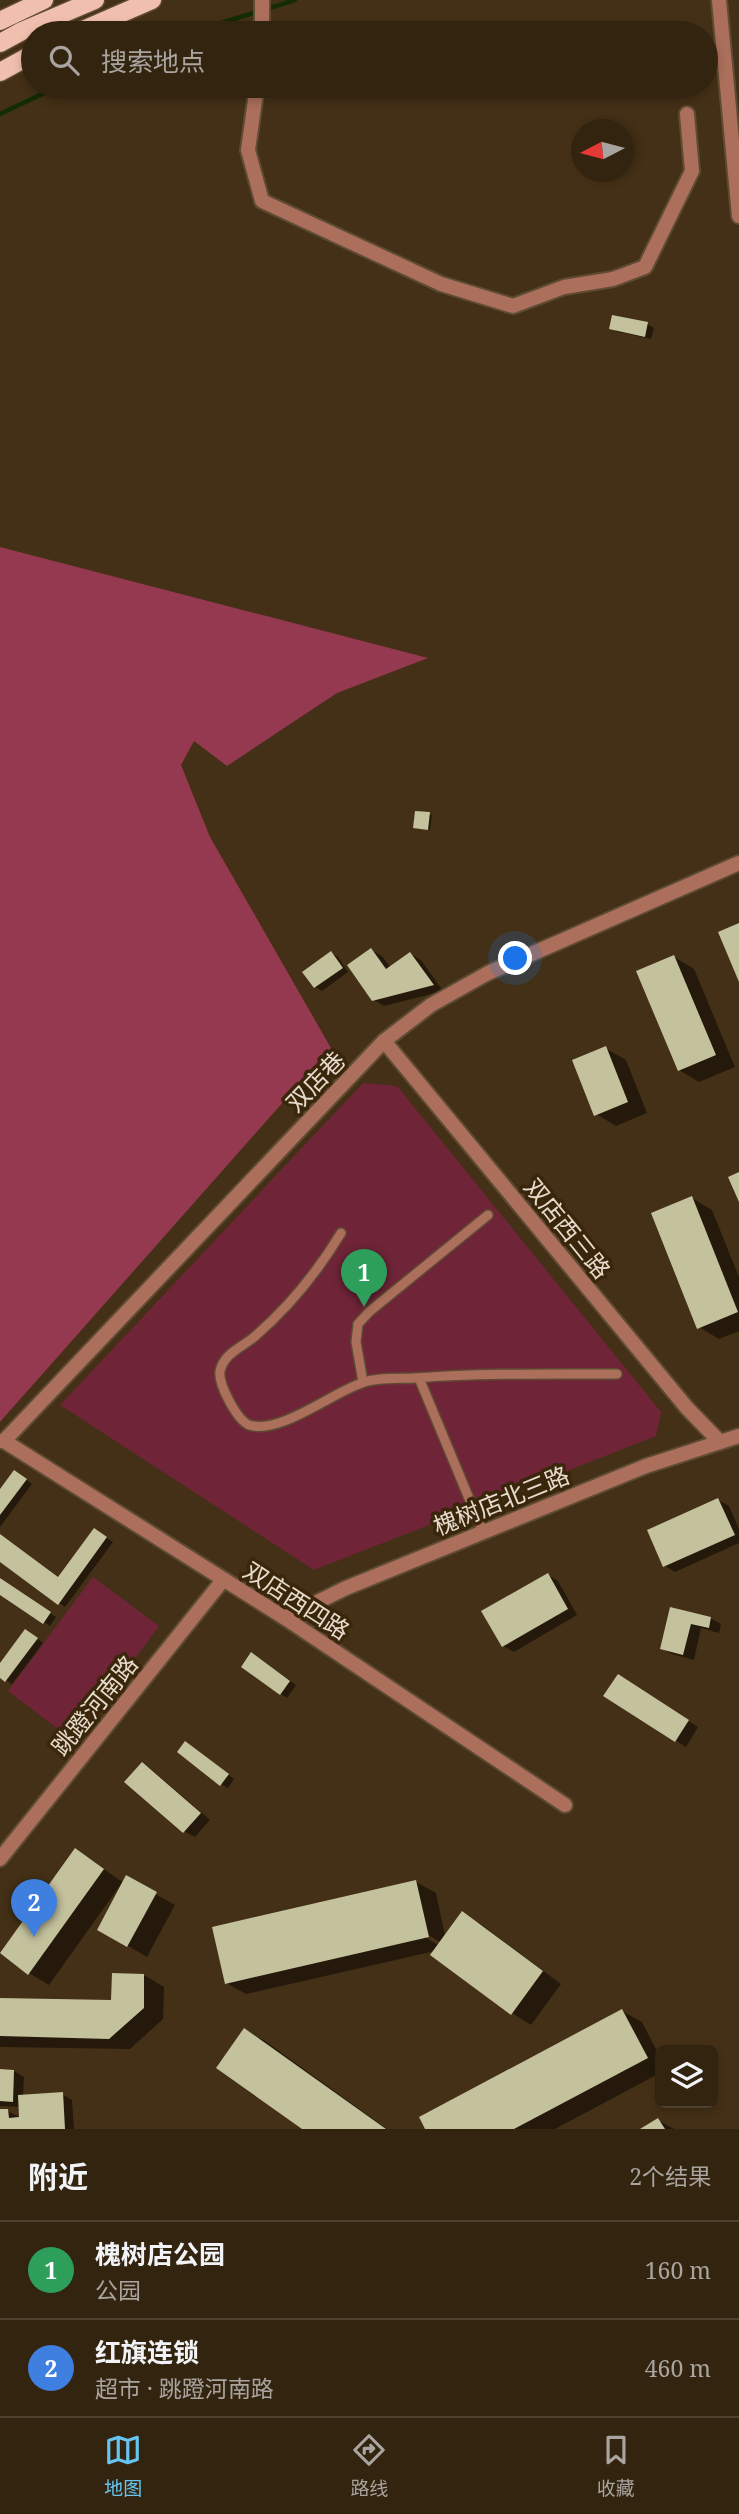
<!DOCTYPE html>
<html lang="zh">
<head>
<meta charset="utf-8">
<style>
  body { margin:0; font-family:"Noto Serif","Noto Sans SC",serif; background:#3b2c19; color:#f1f3f6 }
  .controls { position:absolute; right:21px; bottom:21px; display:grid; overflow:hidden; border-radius:10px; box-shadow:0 4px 10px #0003 }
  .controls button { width:63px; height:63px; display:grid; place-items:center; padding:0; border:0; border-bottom:2px solid #4e4130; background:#332410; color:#f1f3f6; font:35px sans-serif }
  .compass { position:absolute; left:571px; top:119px; width:63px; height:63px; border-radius:50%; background:#332410; box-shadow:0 4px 10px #0003; rotate:264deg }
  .you { position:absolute; left:516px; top:959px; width:24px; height:24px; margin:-18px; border:5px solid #fff; border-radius:50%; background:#1a73e8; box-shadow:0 0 0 10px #1a73e833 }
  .badge { display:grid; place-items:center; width:46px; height:46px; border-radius:50%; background:#67c4f0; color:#fff; font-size:23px; font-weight:700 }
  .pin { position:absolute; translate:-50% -58px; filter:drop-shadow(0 2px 4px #0008) }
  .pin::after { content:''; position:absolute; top:37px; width:24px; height:21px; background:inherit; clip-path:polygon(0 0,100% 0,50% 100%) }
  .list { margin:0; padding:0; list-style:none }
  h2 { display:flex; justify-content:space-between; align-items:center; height:91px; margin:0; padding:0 28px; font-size:30px }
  h2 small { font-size:23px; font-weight:400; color:#a9a49f }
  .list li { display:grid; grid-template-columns:46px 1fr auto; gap:21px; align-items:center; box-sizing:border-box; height:98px; padding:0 28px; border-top:2px solid #4e4130 }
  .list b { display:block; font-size:26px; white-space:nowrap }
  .list p { margin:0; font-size:23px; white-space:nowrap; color:#a9a49f }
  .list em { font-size:23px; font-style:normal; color:#a9a49f }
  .icon { flex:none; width:38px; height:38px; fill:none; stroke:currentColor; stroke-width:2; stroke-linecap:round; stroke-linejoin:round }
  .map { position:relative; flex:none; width:739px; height:2129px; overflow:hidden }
  .search { position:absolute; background:#332410; box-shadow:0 4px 10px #0003; left:21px; right:21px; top:21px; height:77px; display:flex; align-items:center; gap:18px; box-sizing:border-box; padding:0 24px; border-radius:38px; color:#a9a49f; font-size:26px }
  .sheet { height:287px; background:#332410 }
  nav { display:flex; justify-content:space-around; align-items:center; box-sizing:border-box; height:98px; border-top:2px solid #4e4130; background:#332410; font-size:19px; color:#a9a49f }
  nav a { display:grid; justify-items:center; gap:4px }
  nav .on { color:#67c4f0 }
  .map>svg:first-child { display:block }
  .green { fill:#702438 }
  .forest { fill:#943950 }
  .shadow { fill:#0007; fill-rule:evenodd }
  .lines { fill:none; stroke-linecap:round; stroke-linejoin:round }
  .stream { stroke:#132c01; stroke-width:4.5 }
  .building { fill:#c4c19d }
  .service-casing { stroke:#5e4b33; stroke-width:12 }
  .minor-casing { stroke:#5e4b33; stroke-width:18 }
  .primary-casing { stroke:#5e4b33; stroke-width:21 }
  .service { stroke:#ab6f5b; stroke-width:9 }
  .minor { stroke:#ab6f5b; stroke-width:14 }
  .primary { stroke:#f1bfae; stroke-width:18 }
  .labels { text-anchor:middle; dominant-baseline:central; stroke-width:7; stroke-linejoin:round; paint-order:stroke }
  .street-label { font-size:24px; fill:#e7dbcc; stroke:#39260b }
</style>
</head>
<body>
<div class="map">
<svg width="739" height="2129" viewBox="0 0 739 2129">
  <rect width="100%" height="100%" fill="#443016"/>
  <g class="green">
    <path d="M363,1083l34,3 264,326 -5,24 -342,134 -254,-165z"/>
    <path d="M93,1577l66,49 -85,115 -66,-50z"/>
  </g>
  <path class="forest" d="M0,547l428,111 -91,35 -110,73 -33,-25 -13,24 29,72 121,211 -331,374z"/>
  <g class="shadow">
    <path d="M647,324l7,4 -3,11 -33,-7 -7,-4z"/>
    <path d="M429,814l3,1 -2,15 -15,-3z"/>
    <path d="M371,950l11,6 9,12 19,-14 11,6 22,31 -59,15 -10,-6z"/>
    <path d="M331,953l7,4 10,15 -26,19 -7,-4z"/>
    <path d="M674,957l20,12 41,98 -36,15 -20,-12z"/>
    <path d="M605,1048l21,12 21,53 -31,13 -20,-12z"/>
    <path d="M692,1198l20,12 27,67v54l-20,8 -20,-12z"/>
    <path d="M21,1476l11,8 -32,43v-35z"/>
    <path d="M718,1500l11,6 10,23v14l-64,29 -10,-6z"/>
    <path d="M101,1534l12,8 -48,65 -65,-47v-25l59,44z"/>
    <path d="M548,1575l10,6 19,34 -63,37 -11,-6z"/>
    <path d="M0,1579l56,38 -6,9 -50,-33z"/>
    <path d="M671,1609l39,9 11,6 -2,9 -18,-5 -7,32 -22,-6 -10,-5z"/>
    <path d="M32,1635l11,8 -31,41 -12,-8v-10z"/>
    <path d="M258,1658l38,27 -9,13 -6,-4z"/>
    <path d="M627,1682l71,45 -12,20 -80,-51z"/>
    <path d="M192,1747l42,32 -6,9 -7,-4z"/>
    <path d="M142,1764l10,6 58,50 -15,17 -11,-6z"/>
    <path d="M76,1850l48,33 3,-5 48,27 -28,52 -48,-28 24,-43 -2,-2 -72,101 -20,-12z"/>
    <path d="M416,1882l20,11 9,43 17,-22 20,11 79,59 -30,41 -19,-12 -77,-62 -189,43 -20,-11zM422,1931l18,11v4l-20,-12z"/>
    <path d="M144,1975l20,12 -1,32 -33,30 -130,-2v-48l113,3z"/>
    <path d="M622,2011l20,11 18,35v16l-105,56h-128z"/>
    <path d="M245,2030l20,11 122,88h-82z"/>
    <path d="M0,2071h14l10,6 -1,19 39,-2 10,6 2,29h-74v-18h8l13,7 -1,-11 -20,-1z"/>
    <path d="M658,2120l16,9h-31z"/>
  </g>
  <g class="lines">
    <g class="stream">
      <path d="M189,33l106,-33"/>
      <path d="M0,114l59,-28"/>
    </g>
  </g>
  <g class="building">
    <path d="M612,315l36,7 -3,15 -36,-8z"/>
    <path d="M415,811l15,1 -2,18 -15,-2z"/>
    <path d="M739,923v59l-21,-50z"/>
    <path d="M371,948l15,21 24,-17 24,33 -62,16 -25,-36z"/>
    <path d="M331,951l12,17 -29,20 -12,-16z"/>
    <path d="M674,955l42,100 -38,16 -42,-100z"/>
    <path d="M606,1046l22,56 -34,14 -22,-56z"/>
    <path d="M739,1172v30l-11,-25z"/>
    <path d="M692,1196l46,116 -41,17 -46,-116z"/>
    <path d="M14,1470l13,9 -27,36v-26z"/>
    <path d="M718,1498l17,37 -72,32 -16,-37z"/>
    <path d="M94,1528l13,9 -49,68 -58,-43v-28l58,43z"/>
    <path d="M548,1573l20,36 -66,38 -21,-36z"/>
    <path d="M0,1578l51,34 -8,12 -43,-29z"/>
    <path d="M670,1607l41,10 -2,11 -18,-4 -8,31 -23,-6z"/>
    <path d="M25,1629l13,9 -33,44 -5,-4v-15z"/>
    <path d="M251,1652l39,29 -10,14 -39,-28z"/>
    <path d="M618,1674l71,46 -14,22 -72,-46z"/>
    <path d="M185,1741l44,33 -9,12 -43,-34z"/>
    <path d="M142,1762l59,51 -18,20 -59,-51z"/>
    <path d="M75,1848l29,21 -76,106 -28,-22z"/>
    <path d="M126,1875l31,17 -30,55 -30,-17z"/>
    <path d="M416,1880l13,57 -204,47 -13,-57z"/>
    <path d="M462,1911l81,60 -32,44 -81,-60z"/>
    <path d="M112,1973l32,1v34l-35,31 -109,-3v-38l111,2z"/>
    <path d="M622,2009l26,49 -134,71h-89l-6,-12z"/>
    <path d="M244,2028l142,101h-84l-86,-61z"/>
    <path d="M0,2069l14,1 -1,32 -13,-1z"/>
    <path d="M63,2092l2,37h-65v-20h8l1,9 10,-1 -1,-22z"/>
    <path d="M658,2118l7,11h-25z"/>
  </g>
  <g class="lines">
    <defs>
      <g id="service">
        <path d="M341,1233c-23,38 -54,76 -88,105 -13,10 -29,16 -33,33 -2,13 17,49 29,54 31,10 84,-33 113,-42 15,-6 37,-4 53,-5 67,-5 134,-4 202,-4"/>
        <path d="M419,1378l64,154"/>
        <path d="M363,1382l-7,-40 2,-18 12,-13 118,-96"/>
      </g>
      <g id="minor">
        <path d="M262,0v33"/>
        <path d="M719,0l20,216"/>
        <path d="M257,86l-9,64 14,51 179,83 72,22 51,-19 49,-8 32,-12 47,-96 -5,-57"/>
        <path d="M384,1041l303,367 33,34"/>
        <path d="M0,1441h4l281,177 280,187"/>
        <path d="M4,1441l380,-400 47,-36 57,-32 251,-110"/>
        <path d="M285,1618l61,-30 300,-122 93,-30"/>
        <path d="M0,1859l223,-279"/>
      </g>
      <g id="primary">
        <path d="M0,21l44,-21"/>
        <path d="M76,33l76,-33"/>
        <path d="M0,43l22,-12 73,-31"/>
        <path d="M0,72l33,-18"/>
      </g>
    </defs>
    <use href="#service" class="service-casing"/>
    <use href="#minor" class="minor-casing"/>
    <use href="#primary" class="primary-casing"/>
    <use href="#service" class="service"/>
    <use href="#minor" class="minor"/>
    <use href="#primary" class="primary"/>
  </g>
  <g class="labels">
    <g class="street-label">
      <text transform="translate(315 1081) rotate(-46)">双店巷</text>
      <text transform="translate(568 1228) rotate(51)">双店西三路</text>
      <text transform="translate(501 1500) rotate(-22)">槐树店北三路</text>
      <text transform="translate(297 1600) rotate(33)">双店西四路</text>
      <text transform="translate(94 1705) rotate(-51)">跳蹬河南路</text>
    </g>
  </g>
</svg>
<div class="controls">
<button><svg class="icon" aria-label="layers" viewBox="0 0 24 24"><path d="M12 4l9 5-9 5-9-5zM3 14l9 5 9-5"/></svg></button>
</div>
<svg class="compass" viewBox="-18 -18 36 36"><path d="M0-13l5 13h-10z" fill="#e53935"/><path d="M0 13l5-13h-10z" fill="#a9a49f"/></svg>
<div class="you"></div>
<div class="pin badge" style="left:364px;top:1307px;background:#2e9e5b">1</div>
<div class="pin badge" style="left:34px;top:1937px;background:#3f7fe0">2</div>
<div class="search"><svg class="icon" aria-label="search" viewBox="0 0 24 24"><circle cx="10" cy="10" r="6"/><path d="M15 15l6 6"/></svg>搜索地点</div>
</div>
<section class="sheet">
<h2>附近<small>2个结果</small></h2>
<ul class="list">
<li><span class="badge" style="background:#2e9e5b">1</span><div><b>槐树店公园</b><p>公园</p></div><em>160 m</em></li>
<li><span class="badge" style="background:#3f7fe0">2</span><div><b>红旗连锁</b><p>超市 · 跳蹬河南路</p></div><em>460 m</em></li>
</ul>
</section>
<nav>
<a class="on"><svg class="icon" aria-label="map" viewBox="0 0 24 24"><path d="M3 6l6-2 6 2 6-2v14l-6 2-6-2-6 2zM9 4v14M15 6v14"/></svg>地图</a>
<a><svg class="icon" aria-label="directions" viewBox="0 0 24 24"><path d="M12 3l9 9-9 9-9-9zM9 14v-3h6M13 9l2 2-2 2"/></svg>路线</a>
<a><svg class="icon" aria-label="saved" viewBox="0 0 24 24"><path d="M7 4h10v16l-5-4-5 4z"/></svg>收藏</a>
</nav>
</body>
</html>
